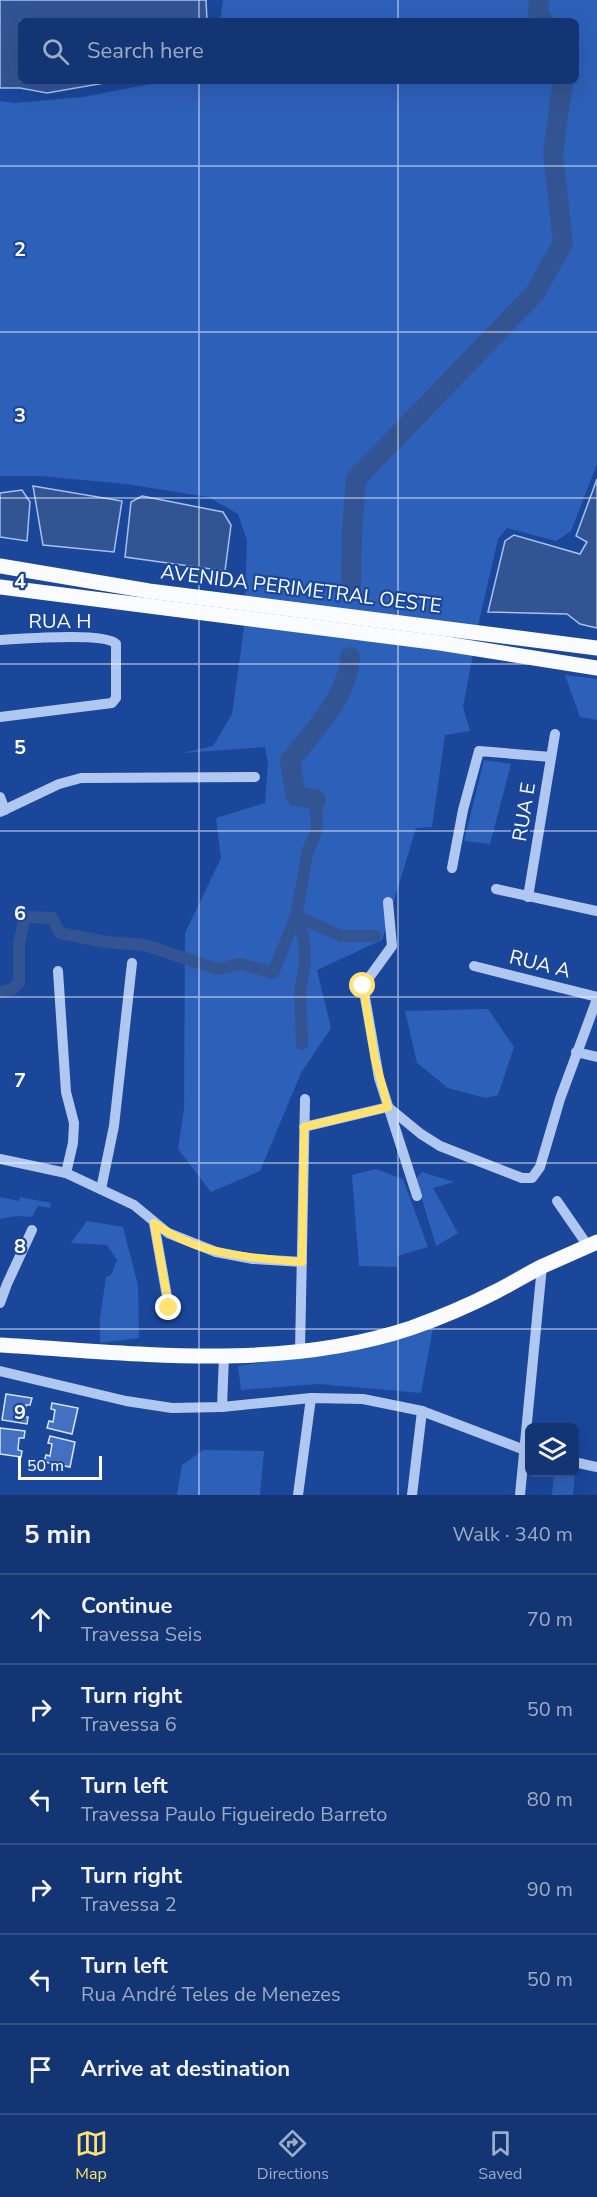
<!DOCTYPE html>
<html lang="en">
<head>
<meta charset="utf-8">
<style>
  body { margin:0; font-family:"Nunito Sans",sans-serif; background:#1d3d79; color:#f1f3f6 }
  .controls { position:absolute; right:18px; bottom:18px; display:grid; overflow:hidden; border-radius:9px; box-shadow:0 6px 24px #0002 }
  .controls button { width:54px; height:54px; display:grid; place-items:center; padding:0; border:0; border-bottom:2px solid #335086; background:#143574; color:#f1f3f6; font:30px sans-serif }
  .scale { position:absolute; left:18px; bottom:15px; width:84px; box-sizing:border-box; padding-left:6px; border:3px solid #fff; border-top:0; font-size:16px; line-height:21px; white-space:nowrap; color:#fff; -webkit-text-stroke:4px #1a479a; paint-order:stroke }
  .stop { position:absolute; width:18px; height:18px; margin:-14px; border:4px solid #ffe270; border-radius:50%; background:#fff }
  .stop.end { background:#ffe270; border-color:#fff; box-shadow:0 2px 6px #0008 }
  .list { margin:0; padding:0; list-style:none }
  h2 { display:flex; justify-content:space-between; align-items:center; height:78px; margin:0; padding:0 24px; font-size:26px }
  h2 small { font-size:20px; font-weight:400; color:#9dabc5 }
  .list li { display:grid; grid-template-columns:39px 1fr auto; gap:18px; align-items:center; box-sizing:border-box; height:90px; padding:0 24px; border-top:2px solid #335086 }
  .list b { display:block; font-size:22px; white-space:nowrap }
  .list p { margin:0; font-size:20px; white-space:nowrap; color:#9dabc5 }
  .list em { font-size:20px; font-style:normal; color:#9dabc5 }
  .icon { flex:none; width:33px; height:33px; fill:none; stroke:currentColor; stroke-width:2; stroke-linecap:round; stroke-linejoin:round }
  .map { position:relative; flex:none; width:597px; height:1495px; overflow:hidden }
  .search { position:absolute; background:#143574; box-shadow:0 6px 24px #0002; left:18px; right:18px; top:18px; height:66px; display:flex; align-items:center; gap:15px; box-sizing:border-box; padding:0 21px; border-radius:9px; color:#9dabc5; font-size:22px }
  .sheet { height:618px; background:#143574 }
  nav { display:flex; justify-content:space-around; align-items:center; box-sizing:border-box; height:84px; border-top:2px solid #335086; background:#143574; font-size:16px; color:#9dabc5 }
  nav a { display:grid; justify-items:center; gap:3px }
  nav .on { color:#ffe270 }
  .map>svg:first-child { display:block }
  .green { fill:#2d60b8 }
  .water { fill:#335492; stroke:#a3c1f3; stroke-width:1.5 }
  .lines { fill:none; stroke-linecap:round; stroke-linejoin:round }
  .canal { stroke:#335492; stroke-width:12 }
  .river { stroke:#335492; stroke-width:20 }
  .building { fill:#4370c1; stroke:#d7e5fc; stroke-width:1.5 }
  .minor { stroke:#b0c8f1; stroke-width:10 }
  .major { stroke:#fafbff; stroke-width:15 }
  .route { stroke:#ffe270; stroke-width:8 }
  .grid { fill:none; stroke:#fff; stroke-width:1.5; stroke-opacity:0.55 }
  .labels { text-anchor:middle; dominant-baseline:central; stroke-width:4.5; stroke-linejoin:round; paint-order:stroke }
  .street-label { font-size:20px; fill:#fff; stroke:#1a479a }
  .grid-label { font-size:20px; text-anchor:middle; font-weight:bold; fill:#fff; stroke:#1a479a; stroke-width:4.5; stroke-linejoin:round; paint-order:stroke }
</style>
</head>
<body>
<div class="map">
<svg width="597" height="1495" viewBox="0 0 597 1495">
  <rect width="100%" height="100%" fill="#1a479a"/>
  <g class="green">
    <path d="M223,0h374v464l-26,67 -15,10 -49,-13 -9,11 -18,78 -17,90 7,24 -25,4 -13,92 -16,1 -34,112 -65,30 14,58 -30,45 -41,98 -49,21 -33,-43 6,-40 1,-176 36,-75 -5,-40 49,-15 3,-39 -3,-17 -83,6 31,-7 19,-32 12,-86 3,-88 -9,-26 -30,-17 -82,-13 -86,-8h-40v-375l14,2 69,-6 83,-16h410v-60h-356z"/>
    <path d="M565,675l32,4v41l-17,-3z"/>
    <path d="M484,760l27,4 -21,80 -26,-3z"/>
    <path d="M488,1009l26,38 -16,48 -13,3 -37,-10 -31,-25 -12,-52z"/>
    <path d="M376,1169l27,10 25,68 -31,9v11l-38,-1 -7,-91z"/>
    <path d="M422,1172l32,10 -21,6 25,45 -22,13 -20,-67z"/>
    <path d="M0,1197l19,4 1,-4 31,6 -1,5 -12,-2 -6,11 -16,-1 -16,3z"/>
    <path d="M87,1221l36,6 15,58 1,53 -39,5v-25l6,-41 5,-2 6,-15 -10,-15 -36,-2z"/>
    <path d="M433,1328l-12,65 -102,-9 -78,6 -3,-24 124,-18z"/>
    <path d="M203,1450l61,1 -4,44h-83l5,-30z"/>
    <path d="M574,1472h1l-2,23h-21l2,-22z"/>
  </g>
  <g class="water">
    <path d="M0,0h206l1,21h-186v60h95l-69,12 -27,-5h-20z"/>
    <path d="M597,479v149l-17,-4 -13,-10 -79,-2 17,-71 9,-6 66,19 7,-12 -11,-6z"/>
    <path d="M33,486l89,15 -8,51 -71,-7z"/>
    <path d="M22,490l8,12 -3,39 -27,-4v-44z"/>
    <path d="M142,496l81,16 8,13 -6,46 -100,-14 6,-55z"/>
  </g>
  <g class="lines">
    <g class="canal">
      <path d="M296,916l8,24 1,24 -5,28 2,52"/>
      <path d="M296,916l45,20h34"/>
      <path d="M0,992l11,-2 8,-7v-40l6,-26 27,1 8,15 46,9 39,3 72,24 23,-5 33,9 23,-57 12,-66 9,-20 -1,-30"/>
    </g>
    <g class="river">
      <path d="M539,0l-1,13 5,8"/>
      <path d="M351,589l1,-56 4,-54 179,-186 28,-50 -10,-90 10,-72"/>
      <path d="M316,800l-20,-4 -6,-35c24,-31 58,-64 60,-104"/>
    </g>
  </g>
  <g class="building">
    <path d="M6,1394l26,4 -2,7h-4l-2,12h4l-1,7 -25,-4z"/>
    <path d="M52,1403l26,5 -6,26 -25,-6 2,-7 4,1 2,-12 -4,-1z"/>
    <path d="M0,1428l25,3 -1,7h-5l-1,12 4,1 -1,6 -21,-3z"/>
    <path d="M50,1436l25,6 -5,25 -26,-5 2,-7 4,1 2,-12 -4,-1z"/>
  </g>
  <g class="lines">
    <g class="minor">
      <path d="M0,640c21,-1 105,-8 116,4v54l-4,5 -112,14"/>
      <path d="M0,797l5,13"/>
      <path d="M0,812l59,-28 22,-6 174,-1"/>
      <path d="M452,868l11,-58 16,-59 72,6"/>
      <path d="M496,889l101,22"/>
      <path d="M528,897l27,-163"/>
      <path d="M388,902l4,44 -29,40 16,92 38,118"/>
      <path d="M474,966l123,31"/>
      <path d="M58,971l8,121 8,31 -1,20 -7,30"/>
      <path d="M576,1052l21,5"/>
      <path d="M388,1107l33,27 19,12 82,32h10l8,-11 20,-68 37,-100"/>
      <path d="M304,1127l84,-20"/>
      <path d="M0,1159l66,14 68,32 34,28 48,19 37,7 49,3"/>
      <path d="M101,1189l13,-63 18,-163"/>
      <path d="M557,1201l31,45"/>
      <path d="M154,1223l15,85"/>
      <path d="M0,1303l7,-19 25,-54"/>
      <path d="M300,1351l5,-252"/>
      <path d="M0,1371l126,30 46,7 50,-1 89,-9 52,1 59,12 108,41"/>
      <path d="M222,1407l2,-51"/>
      <path d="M574,1462l23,5"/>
      <path d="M298,1495l13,-97"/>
      <path d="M412,1495l10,-84"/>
      <path d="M520,1495l22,-229"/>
    </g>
    <g class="major">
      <path d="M0,566l149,25 448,57"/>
      <path d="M0,587l440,56 157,25"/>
      <path d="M0,1345c136,8 279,27 411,-17 28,-10 57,-22 84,-36 16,-8 32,-18 48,-26 18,-8 36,-16 54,-24"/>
    </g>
  </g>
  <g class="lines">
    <path class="route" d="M169,1308l-15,-85c43,32 96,35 148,39l2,-135 84,-20 -13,-48 -12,-73"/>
  </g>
  <path class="grid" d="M199,0v21M398,0v21M199,81v1414M398,81v1414M0,166h597M0,332h597M0,498h597M0,664h597M0,831h597M0,997h597M0,1163h597M0,1329h597"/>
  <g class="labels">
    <g class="street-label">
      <text transform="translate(301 589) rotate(7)">AVENIDA PERIMETRAL OESTE</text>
      <text x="60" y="621">RUA H</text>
      <text transform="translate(524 812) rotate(-81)">RUA E</text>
      <text transform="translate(540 964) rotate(14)">RUA A</text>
    </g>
  </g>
  <g class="grid-label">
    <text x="20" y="256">2</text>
    <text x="20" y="422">3</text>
    <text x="20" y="588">4</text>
    <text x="20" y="754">5</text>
    <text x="20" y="920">6</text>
    <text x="20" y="1087">7</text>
    <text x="20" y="1253">8</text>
    <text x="20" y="1419">9</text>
  </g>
</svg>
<div class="controls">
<button><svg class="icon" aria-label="layers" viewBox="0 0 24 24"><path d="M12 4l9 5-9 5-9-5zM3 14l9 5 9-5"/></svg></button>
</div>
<div class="scale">50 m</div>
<div class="stop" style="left:363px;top:986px"></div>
<div class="stop end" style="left:169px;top:1308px"></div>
<div class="search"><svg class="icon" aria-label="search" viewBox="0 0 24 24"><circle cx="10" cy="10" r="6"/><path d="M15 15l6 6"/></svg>Search here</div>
</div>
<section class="sheet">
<h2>5 min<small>Walk · 340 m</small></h2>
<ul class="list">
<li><svg class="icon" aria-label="ahead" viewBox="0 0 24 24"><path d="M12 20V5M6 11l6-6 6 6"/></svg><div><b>Continue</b><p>Travessa Seis</p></div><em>70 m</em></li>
<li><svg class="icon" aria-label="right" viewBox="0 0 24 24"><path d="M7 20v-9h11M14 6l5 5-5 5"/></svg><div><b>Turn right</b><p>Travessa 6</p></div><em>50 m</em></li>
<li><svg class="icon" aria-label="left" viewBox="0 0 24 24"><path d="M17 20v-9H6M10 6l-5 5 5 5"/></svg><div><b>Turn left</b><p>Travessa Paulo Figueiredo Barreto</p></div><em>80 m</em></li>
<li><svg class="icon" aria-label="right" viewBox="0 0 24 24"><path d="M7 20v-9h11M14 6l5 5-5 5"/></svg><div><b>Turn right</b><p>Travessa 2</p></div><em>90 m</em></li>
<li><svg class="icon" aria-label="left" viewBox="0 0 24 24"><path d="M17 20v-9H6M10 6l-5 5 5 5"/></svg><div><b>Turn left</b><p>Rua André Teles de Menezes</p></div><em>50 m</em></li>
<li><svg class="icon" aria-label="arrive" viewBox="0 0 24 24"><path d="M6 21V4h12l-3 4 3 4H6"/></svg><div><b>Arrive at destination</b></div></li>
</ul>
</section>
<nav>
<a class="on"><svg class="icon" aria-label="map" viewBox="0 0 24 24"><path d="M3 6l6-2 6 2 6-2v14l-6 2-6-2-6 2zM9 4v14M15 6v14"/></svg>Map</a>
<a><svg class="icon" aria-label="directions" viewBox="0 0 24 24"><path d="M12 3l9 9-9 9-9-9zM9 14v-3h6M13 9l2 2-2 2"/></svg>Directions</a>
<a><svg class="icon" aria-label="saved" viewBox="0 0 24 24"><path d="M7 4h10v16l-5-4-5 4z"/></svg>Saved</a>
</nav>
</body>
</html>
